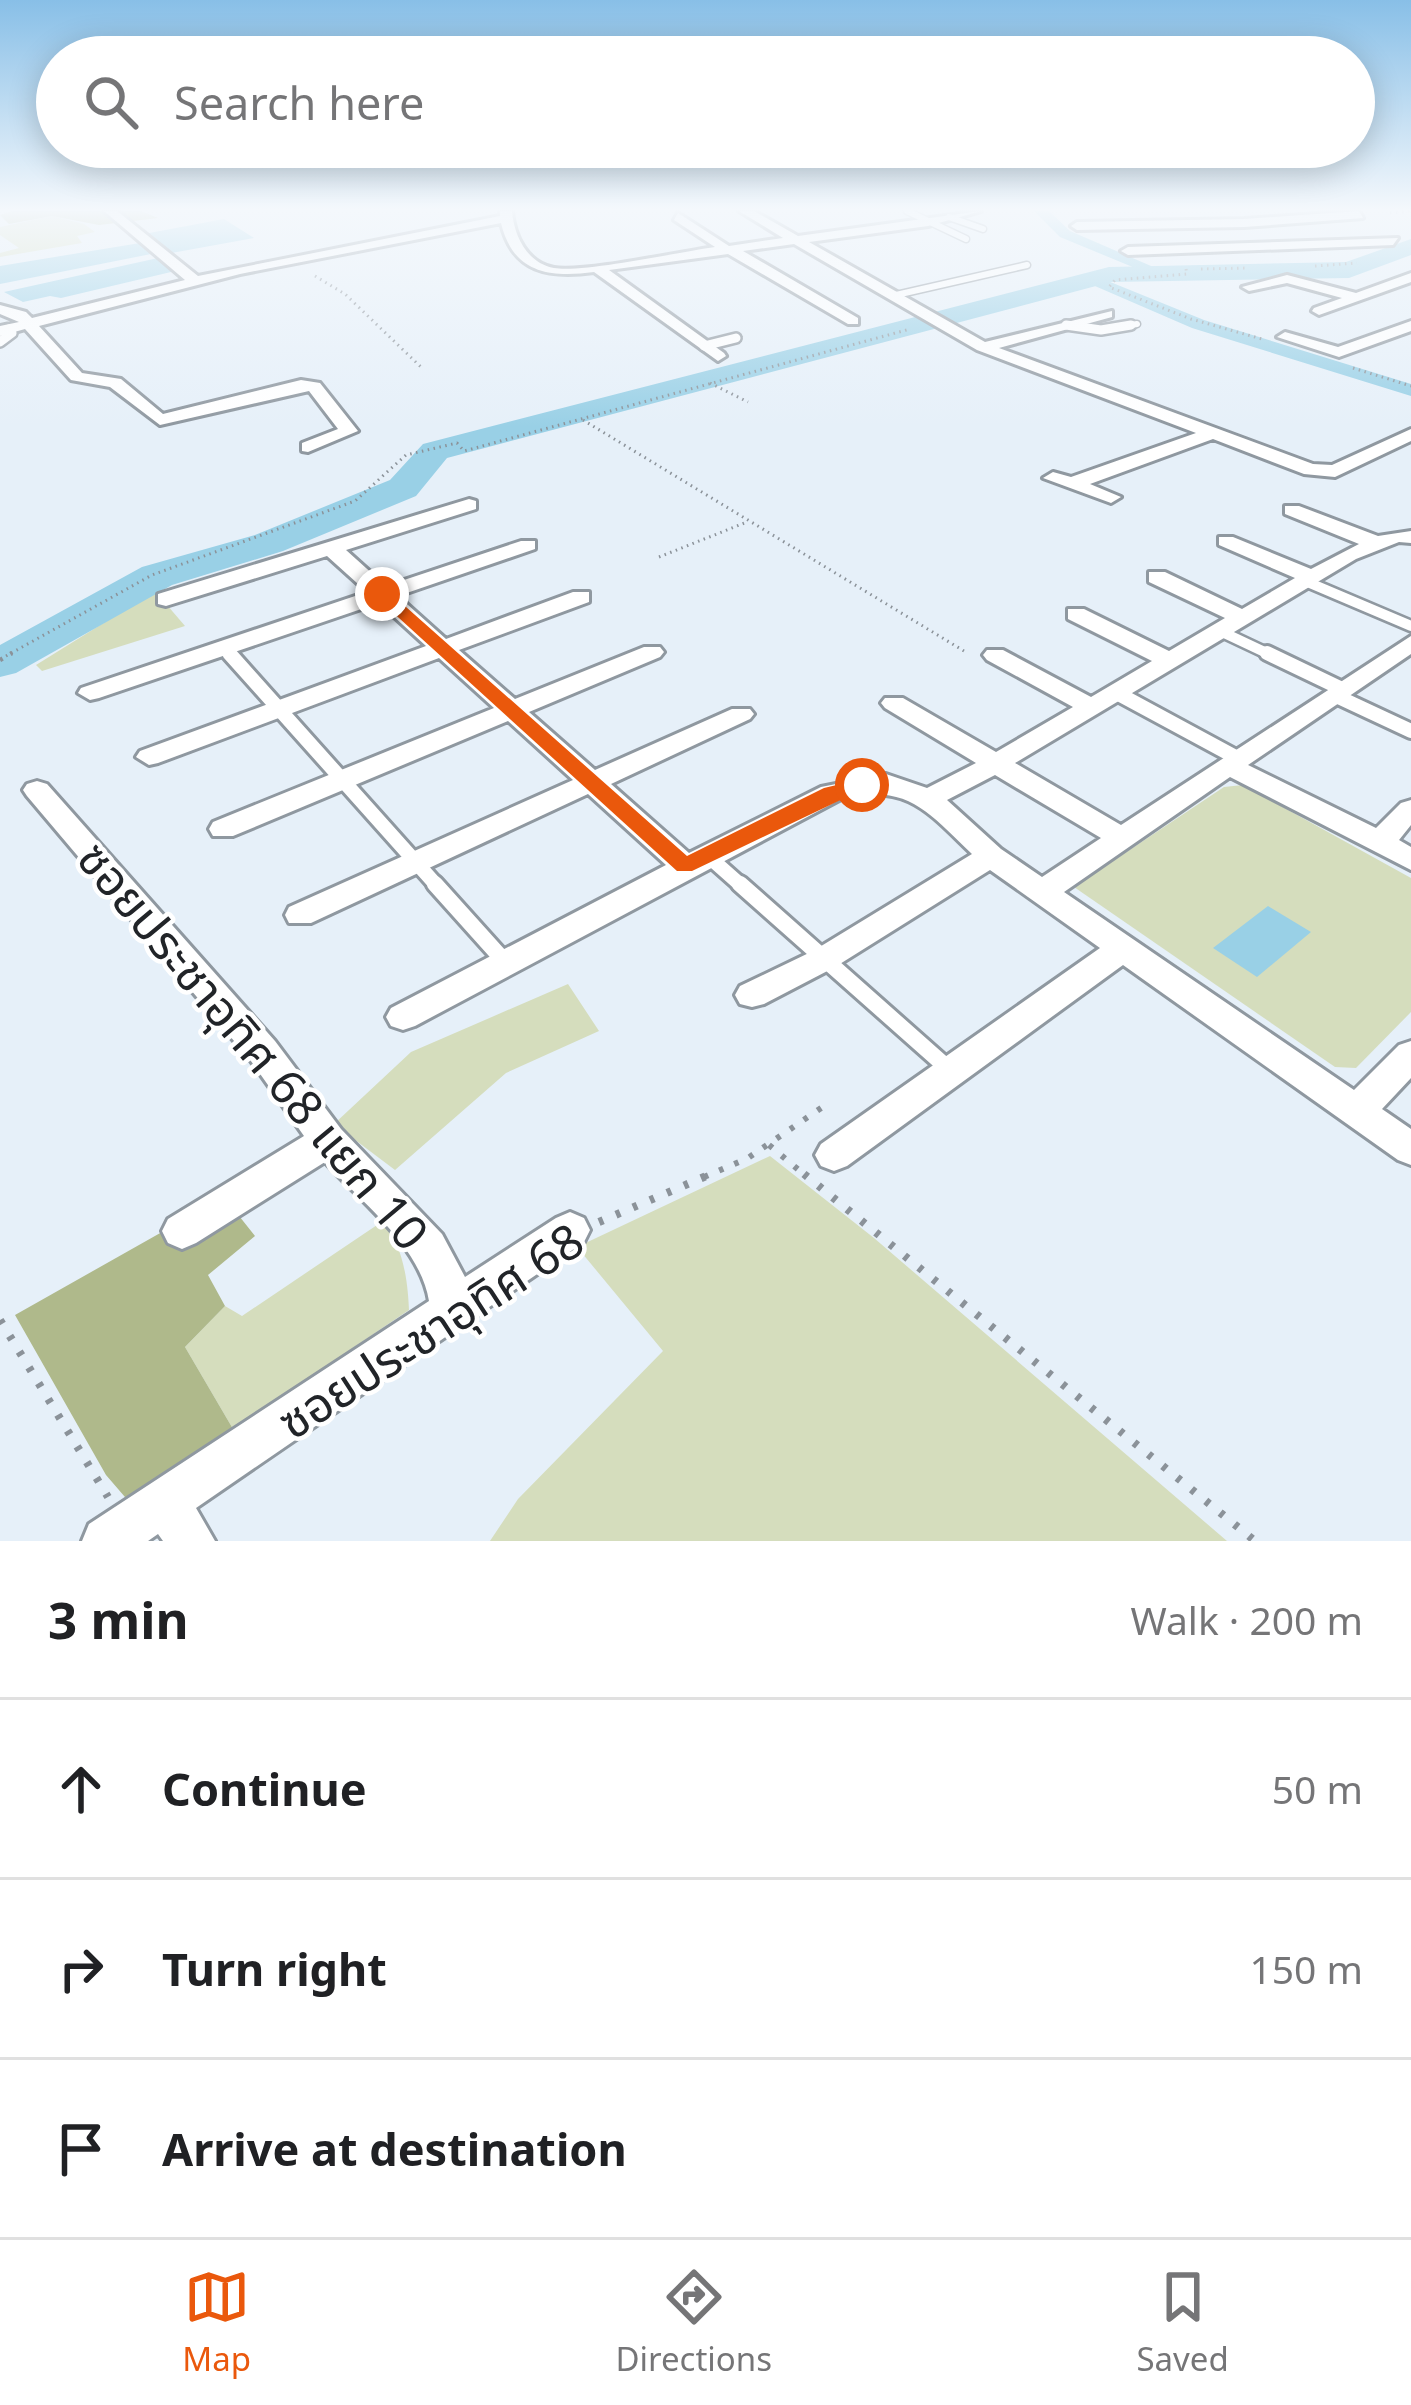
<!DOCTYPE html>
<html lang="en">
<head>
<meta charset="utf-8">
<style>
  body { margin:0; font-family:"Noto Sans","Noto Sans Thai",sans-serif; background:#f6f6f6; color:#202124 }
  .stop { position:absolute; width:36px; height:36px; margin:-27px; border:9px solid #ea580c; border-radius:50%; background:#fff }
  .stop.end { background:#ea580c; border-color:#fff; box-shadow:0 3px 12px #0008 }
  .list { margin:0; padding:0; list-style:none }
  h2 { display:flex; justify-content:space-between; align-items:center; height:156px; margin:0; padding:0 48px; font-size:51px }
  h2 small { font-size:39px; font-weight:400; color:#757577 }
  .list li { display:grid; grid-template-columns:78px 1fr auto; gap:36px; align-items:center; box-sizing:border-box; height:180px; padding:0 48px; border-top:3px solid #e0e0e0 }
  .list b { display:block; font-size:45px; white-space:nowrap }
  .list em { font-size:39px; font-style:normal; color:#757577 }
  .icon { flex:none; width:66px; height:66px; fill:none; stroke:currentColor; stroke-width:2; stroke-linecap:round; stroke-linejoin:round }
  .map { position:relative; flex:none; width:1411px; height:1541px; overflow:hidden }
  .search { position:absolute; background:#fff; box-shadow:0 6px 30px #0003; left:36px; right:36px; top:36px; height:132px; display:flex; align-items:center; gap:30px; box-sizing:border-box; padding:0 42px; border-radius:66px; color:#757577; font-size:45px }
  .sheet { height:696px; background:#fff }
  nav { display:flex; justify-content:space-around; align-items:center; box-sizing:border-box; height:168px; border-top:3px solid #e0e0e0; background:#fff; font-size:33px; color:#757577 }
  nav a { display:grid; justify-items:center; gap:6px }
  nav .on { color:#ea580c }
  .map>svg:first-child { display:block }
  .green { fill:#d5ddbd }
  .forest { fill:#afb98b }
  .water { fill:#99d0e6 }
  .lines { fill:none; stroke-linecap:round; stroke-linejoin:round }
  .canal { fill:#99d0e6; fill-rule:evenodd }
  .river { fill:#99d0e6; fill-rule:evenodd }
  .service-far4-casing { stroke:#8f98a0; stroke-width:9 }
  .service-far3-casing { stroke:#8f98a0; stroke-width:14 }
  .service-far2-casing { stroke:#8f98a0; stroke-width:15 }
  .service-far1-casing { stroke:#8f98a0; stroke-width:20 }
  .service-casing { stroke:#8f98a0; stroke-width:22 }
  .minor-casing { stroke:#8f98a0; stroke-width:6 }
  .path-far3 { stroke:#8b9299; stroke-width:3; stroke-dasharray:1.5 4.5; stroke-linecap:butt }
  .path-far2 { stroke:#8b9299; stroke-width:4.5; stroke-dasharray:3 9; stroke-linecap:butt }
  .path-far1 { stroke:#8b9299; stroke-width:6; stroke-dasharray:4.5 12; stroke-linecap:butt }
  .path { stroke:#8b9299; stroke-width:8; stroke-dasharray:4.5 14; stroke-linecap:butt }
  .service-far4 { stroke:#fff; stroke-width:6 }
  .service-far3 { stroke:#fff; stroke-width:9 }
  .service-far2 { stroke:#fff; stroke-width:10 }
  .service-far1 { stroke:#fff; stroke-width:14 }
  .service { stroke:#fff; stroke-width:16 }
  .minor { fill:#fff; fill-rule:evenodd }
  .route { fill:#ea580c }
  .labels { text-anchor:middle; dominant-baseline:central; stroke-width:9; stroke-linejoin:round; paint-order:stroke }
  .near-street-label { font-size:48px; fill:#212428; stroke:#fff }
</style>
</head>
<body>
<div class="map">
<svg width="1411" height="1541" viewBox="0 0 1411 1541">
  <rect width="100%" height="100%" fill="#e6f0f9"/>
  <g class="green">
    <path d="M52,216l32,8 11,8 -18,4 5,7 -82,14v-4l19,-5 -19,-13v-8z"/>
    <path d="M155,591l30,35 -143,45 -6,-6z"/>
    <path d="M1243,785l168,93v134l-55,56 -21,-1 -261,-180 150,-100z"/>
    <path d="M568,984l31,47 -93,42 -111,97 -61,-46 77,-72z"/>
    <path d="M770,1156l104,82 353,303h-737l28,-42 145,-148 -86,-104z"/>
    <path d="M380,1223c23,16 28,60 29,87l-176,119 -48,-82 40,-41 17,10z"/>
  </g>
  <g class="forest">
    <path d="M12,211h129l17,7 -59,7 -47,-9 -43,8 -9,-9z"/>
    <path d="M224,1197l31,39 -47,39 17,31 -40,41 48,82 -102,75 -25,-29 -91,-160z"/>
  </g>
  <g class="water">
    <path d="M224,219l30,19 -88,16 -22,-20z"/>
    <path d="M140,243l11,11 -151,30v-18z"/>
    <path d="M158,258l15,10 -2,4 -110,26 -11,-2 -27,6 -19,-10z"/>
    <path d="M1268,906l43,26 -54,45 -44,-29z"/>
  </g>
  <g class="lines">
    <g class="canal">
      <path d="M1034,211h15l21,20 95,41 -13,3 -92,-38z"/>
      <path d="M1088,277h10l106,43 207,64v12l-219,-68 -104,-45z"/>
    </g>
    <path class="river" d="M1411,239v16l-62,23 -238,4 -664,176 -31,38 -133,55 -111,34 -156,88 -16,4v-32l142,-78 113,-32 135,-55 33,-36 686,-177 237,-5z"/>
    <defs>
      <g id="service-far4">
        <path d="M907,211l59,28"/>
        <path d="M949,217l34,12"/>
        <path d="M896,295l131,-30"/>
        <path d="M1066,325l21,3"/>
        <path d="M1113,328l24,-4"/>
      </g>
      <g id="service-far3">
        <path d="M1066,325l35,5 30,-5"/>
        <path d="M0,342l12,-9 -3,-4"/>
        <path d="M704,346l32,-8"/>
      </g>
      <g id="service-far2">
        <path d="M1305,581l106,45"/>
        <path d="M1220,631l53,25"/>
        <path d="M224,648l8,8"/>
      </g>
      <g id="service-far1">
        <path d="M229,653l209,234"/>
        <path d="M1267,653l75,36"/>
        <path d="M1115,692l124,67"/>
        <path d="M1334,695l77,36"/>
        <path d="M708,856l35,31"/>
      </g>
      <g id="service">
        <path d="M435,884l70,78"/>
        <path d="M740,884l211,187"/>
      </g>
      <g id="minor">
        <path d="M104,211h13l81,65 302,-60v-5h12c2,25 15,52 42,57 29,5 126,-16 161,-21l-41,-27 4,-7 51,33 54,-8 -44,-27h15l44,25 183,-25 -53,15 -119,16 176,100 127,-31v6l-113,31 314,116 19,1 79,-36v12l-76,36 -31,-3 -91,-35 -123,45 31,13 -10,6 -68,-25 10,-6 18,5 125,-44 -219,-83 -183,-106 -51,7 115,67v6h-10l-120,-70 -119,16 115,83 2,3 -8,5 -124,-89c-45,6 -81,1 -93,-49l-261,51 -201,52 43,47 39,6 42,35 138,-34 19,3 38,48 -50,21 -6,-1v-8l36,-14 -29,-38 -149,34 -50,-38 -39,-7 -46,-51 -25,7v-10l19,-4 -19,-8v-9l26,7 6,6 153,-38z"/>
        <path d="M1359,211l4,7 -119,9 -167,3 -6,-4 6,-4 167,-3z"/>
        <path d="M1398,238l-5,7 -265,10 -7,-4 7,-4z"/>
        <path d="M1411,273v9l-92,33 -7,-4 2,-3 28,-10 -55,-15 -38,8 -7,-4 45,-12 69,18z"/>
        <path d="M1411,321v10l-72,26 -62,-20 8,-5 53,15z"/>
        <path d="M469,499l7,2v8l-130,41 40,36 135,-45h14v8l-137,47 48,43 127,-47h16v10l-130,48 56,49 129,-52h16l4,5 -4,5 -131,55 66,58 137,-61h18l4,5 -4,5 -139,65 78,69 132,-66 65,-13 41,14 49,-25 -91,-55 -4,-5 4,-5h18l93,54 77,-45 -86,-47 -4,-5 4,-5h16l88,47 61,-36 -84,-42v-10h16l85,42 56,-33 -76,-36v-10h16l77,37 53,-31 -76,-33v-8h14l78,32 48,-25 -74,-30v-8h14l79,30 33,-5v12l-12,-1 -43,17 -341,204 106,62 290,-189v18l-163,111 128,63 25,-25 10,-3v25l-12,15 12,7v23l-181,-93 -166,115 290,198 45,-45 12,-4v37l-29,31 29,20v36l-13,-5 -275,-195 -276,201 -13,5 -13,-5 -6,-11 6,-11 279,-196 -110,-78 -155,97 -71,37 -12,3 -12,-3 -5,-9 5,-9 73,-35 159,-97c-44,-42 -65,-72 -131,-55l-426,227 -12,4 -12,-4 -5,-9 5,-9 275,-143 -78,-71 -277,129h-22l-4,-8 4,-8 284,-127 -65,-59 -275,115h-20l-4,-7 4,-7 281,-114 -55,-50 -281,105 -9,2 -13,-8 4,-6 286,-105 -47,-43 -280,95 -9,2 -12,-7 3,-5 286,-96 -40,-36 -161,50 -8,-2v-10zM995,775l106,63 -59,39 -41,-28 -54,-49z"/>
        <path d="M37,781l10,3 228,257 66,88 101,105 23,43 91,-59 14,-6 14,6 6,12 -6,12 -388,266 19,33h-52l-5,-7 -10,7h-66l7,-17 340,-223c-9,-55 -68,-99 -104,-139l-129,81 -14,6 -14,-6 -6,-12 6,-12 136,-83 -53,-75 -224,-265 -4,-6 4,-6z"/>
      </g>
    </defs>
    <use href="#service-far4" class="service-far4-casing"/>
    <use href="#service-far3" class="service-far3-casing"/>
    <use href="#service-far2" class="service-far2-casing"/>
    <use href="#service-far1" class="service-far1-casing"/>
    <use href="#service" class="service-casing"/>
    <use href="#minor" class="minor-casing"/>
    <g class="path-far3">
      <path d="M1390,213l21,-2"/>
      <path d="M1315,266l42,-3"/>
      <path d="M1186,269l1,5 -72,6 -6,7 82,32 71,20"/>
      <path d="M1201,269l48,-1"/>
      <path d="M315,276l30,18 78,75"/>
      <path d="M1353,368l58,18"/>
      <path d="M710,383l38,19"/>
      <path d="M583,420l381,231"/>
      <path d="M659,557l88,-35"/>
      <path d="M6,656l146,-81 203,-74 51,-46 51,-12 7,8 446,-122"/>
    </g>
    <path class="path-far2" d="M0,660l12,-7"/>
    <g class="path-far1">
      <path d="M769,1145l38,32"/>
      <path d="M704,1177l44,-19 79,-54"/>
    </g>
    <g class="path">
      <path d="M804,1174l451,367"/>
      <path d="M599,1222l112,-48"/>
      <path d="M0,1320l108,177"/>
    </g>
    <use href="#service-far4" class="service-far4"/>
    <use href="#service-far3" class="service-far3"/>
    <use href="#service-far2" class="service-far2"/>
    <use href="#service-far1" class="service-far1"/>
    <use href="#service" class="service"/>
    <use href="#minor" class="minor"/>
  </g>
  <linearGradient id="sky" x2="0" y2="1"><stop stop-color="#88bfe7"/><stop offset="0.49" stop-color="#f4f8fc"/><stop offset="1" stop-color="#f4f8fc" stop-opacity="0"/></linearGradient>
  <rect width="1411" height="427" fill="url(#sky)"/>
  <path class="route" d="M377,591h11l299,265 137,-68 38,-9 10,6 -180,86h-15l-300,-273z"/>
  <g class="labels">
    <g class="near-street-label">
      <text transform="translate(254 1045) rotate(50)">ซอยประชาอุทิศ 68 แยก 10</text>
      <text transform="translate(430 1330) rotate(-33)">ซอยประชาอุทิศ 68</text>
    </g>
  </g>
</svg>
<div class="stop" style="left:862px;top:785px"></div>
<div class="stop end" style="left:382px;top:594px"></div>
<div class="search"><svg class="icon" aria-label="search" viewBox="0 0 24 24"><circle cx="10" cy="10" r="6"/><path d="M15 15l6 6"/></svg>Search here</div>
</div>
<section class="sheet">
<h2>3 min<small>Walk · 200 m</small></h2>
<ul class="list">
<li><svg class="icon" aria-label="ahead" viewBox="0 0 24 24"><path d="M12 20V5M6 11l6-6 6 6"/></svg><div><b>Continue</b></div><em>50 m</em></li>
<li><svg class="icon" aria-label="right" viewBox="0 0 24 24"><path d="M7 20v-9h11M14 6l5 5-5 5"/></svg><div><b>Turn right</b></div><em>150 m</em></li>
<li><svg class="icon" aria-label="arrive" viewBox="0 0 24 24"><path d="M6 21V4h12l-3 4 3 4H6"/></svg><div><b>Arrive at destination</b></div></li>
</ul>
</section>
<nav>
<a class="on"><svg class="icon" aria-label="map" viewBox="0 0 24 24"><path d="M3 6l6-2 6 2 6-2v14l-6 2-6-2-6 2zM9 4v14M15 6v14"/></svg>Map</a>
<a><svg class="icon" aria-label="directions" viewBox="0 0 24 24"><path d="M12 3l9 9-9 9-9-9zM9 14v-3h6M13 9l2 2-2 2"/></svg>Directions</a>
<a><svg class="icon" aria-label="saved" viewBox="0 0 24 24"><path d="M7 4h10v16l-5-4-5 4z"/></svg>Saved</a>
</nav>
</body>
</html>
